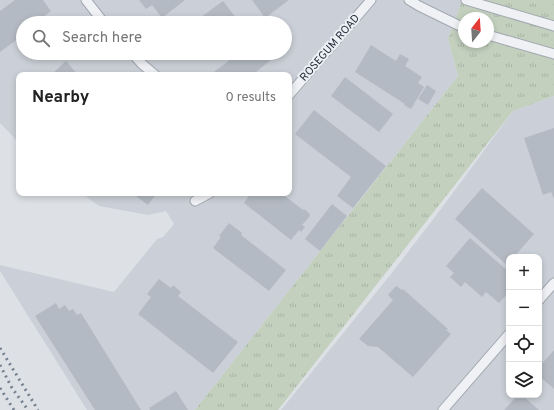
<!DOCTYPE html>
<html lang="en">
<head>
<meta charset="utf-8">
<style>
  body { margin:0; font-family:Overpass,sans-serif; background:#f2f2f2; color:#222 }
  .controls { position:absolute; right:12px; bottom:12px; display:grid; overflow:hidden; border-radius:8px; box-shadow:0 2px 6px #0003 }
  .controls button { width:36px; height:36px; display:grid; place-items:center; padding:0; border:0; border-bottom:1px solid #e0e0e0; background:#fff; color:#222; font:20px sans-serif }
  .compass { position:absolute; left:458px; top:12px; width:36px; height:36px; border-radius:50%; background:#fff; box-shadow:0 2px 6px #0003; rotate:17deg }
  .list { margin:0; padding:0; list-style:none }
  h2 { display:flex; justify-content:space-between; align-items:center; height:52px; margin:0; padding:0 16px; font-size:17px }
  h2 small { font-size:13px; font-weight:400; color:#767676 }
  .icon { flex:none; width:22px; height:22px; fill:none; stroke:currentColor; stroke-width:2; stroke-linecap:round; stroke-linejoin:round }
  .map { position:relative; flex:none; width:554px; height:410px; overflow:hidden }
  .search { position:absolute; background:#fff; box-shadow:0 2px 6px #0003; left:16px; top:16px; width:276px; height:44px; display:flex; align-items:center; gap:10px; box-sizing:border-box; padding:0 14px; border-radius:22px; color:#767676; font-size:15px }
  .panel { position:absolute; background:#fff; box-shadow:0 2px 6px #0003; left:16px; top:72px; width:276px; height:124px; border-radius:8px }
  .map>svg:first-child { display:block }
  .built { fill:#cbd0d8; fill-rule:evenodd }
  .grass { fill:url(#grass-tufts); fill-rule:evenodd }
  .building { fill:#b4bac3 }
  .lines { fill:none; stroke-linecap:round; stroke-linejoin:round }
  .minor-casing { stroke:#a2a8b0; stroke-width:11 }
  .minor { stroke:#eff1f5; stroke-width:9 }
  .rail { stroke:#768190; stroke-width:3; stroke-dasharray:2 4; stroke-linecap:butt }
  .labels { text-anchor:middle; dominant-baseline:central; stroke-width:4; stroke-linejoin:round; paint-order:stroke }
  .street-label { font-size:11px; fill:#262f3c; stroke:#eceff4 }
</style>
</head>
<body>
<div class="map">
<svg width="554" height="410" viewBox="0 0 554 410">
  <defs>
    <pattern id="grass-tufts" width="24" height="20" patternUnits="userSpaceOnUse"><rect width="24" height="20" fill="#c3d0be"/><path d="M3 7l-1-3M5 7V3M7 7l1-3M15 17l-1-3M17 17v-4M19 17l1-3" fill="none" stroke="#a7b3a4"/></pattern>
  </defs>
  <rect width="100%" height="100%" fill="#dde1e6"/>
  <g class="built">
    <path d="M0,0h462l-14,39 10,37 -263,334h-108l-87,-139v-6l114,27 43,-53 6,-2 11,-13 -8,-13 -18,4 -49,-9 -18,-13h208v-118h-270v68l-19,-20zM23,23h262v30h-262z"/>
    <path d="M554,96v314h-273l110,-136 50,-65 72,-98zM509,257h30v138h-30z"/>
  </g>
  <path class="grass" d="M462,0h92v96l-41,15 -235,299h-83l263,-334 -10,-37zM464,18h24v24h-24z"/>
  <g class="building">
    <path d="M15,0h28l8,11 -9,7 1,2 -4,3h-16v12l-23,17v-41z"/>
    <path d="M139,0h46l-23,18 -10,-13 -6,4z"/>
    <path d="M252,0h37l-24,18z"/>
    <path d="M223,1l17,22h-47z"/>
    <path d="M371,45l25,16 4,-7 9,5 -4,7 17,11 -4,6 6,4 -13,22 -7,-4 1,-1 -50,-32z"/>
    <path d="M213,53h13l-8,6z"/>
    <path d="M239,53h29l4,6 -20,16h-42z"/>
    <path d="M66,61l12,14h-27z"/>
    <path d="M345,77l48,37 -14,18 -48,-36z"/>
    <path d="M427,85l9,6 -8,14 -10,-6z"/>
    <path d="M314,110l72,56 -33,42 -16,-12 14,-19 -56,-43z"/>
    <path d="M554,128v71l-3,-7 -8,3 -19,-57z"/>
    <path d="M482,188l52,46 -20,23h-5v6l-2,2 -52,-46z"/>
    <path d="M132,193h25l-9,12z"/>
    <path d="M251,193h30l22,17 1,-1 6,5 -1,1 1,1 -8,9 3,2 -4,5 -2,-2 -8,10 -47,-37z"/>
    <path d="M332,204l15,12 -27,35 -15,-12z"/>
    <path d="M229,223l13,10 -1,2 45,35 -17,21 -56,-43 8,-11 -2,-1z"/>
    <path d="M470,238l39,34v20l-10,11 -13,-11 -4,5 -17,-15 -4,5 -11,-10 4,-4 -8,-7z"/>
    <path d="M159,279l12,9 2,-3 8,7 -3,4 60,46 -25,31 -75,-59 13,-17 -4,-3z"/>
    <path d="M396,286l6,4 1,-1 45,40 -2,1 5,4 -38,43 -35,-30 -10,-1 -9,-7 34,-39 -5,-5z"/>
    <path d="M56,303l3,6 6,-4 4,6 4,-2 4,6 4,-2 60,97h-46l-60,-94z"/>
    <path d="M554,350v39l-15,-13v-9z"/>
    <path d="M176,391l12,19h-38l-1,-2z"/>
    <path d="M514,395h8l17,15h-35l12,-13z"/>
  </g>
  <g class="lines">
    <defs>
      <g id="minor">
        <path d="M86,0l18,23"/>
        <path d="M409,0l10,6 45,22"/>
        <path d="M466,0l88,26"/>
        <path d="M488,35l66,19"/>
        <path d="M132,53l10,11 13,11"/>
        <path d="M289,95l82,-95"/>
        <path d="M195,201l15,-8"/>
        <path d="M539,300l15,-17"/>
        <path d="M443,410l66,-76"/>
      </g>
    </defs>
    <use href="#minor" class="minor-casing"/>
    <use href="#minor" class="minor"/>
    <g class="rail">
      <path d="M0,348l38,62"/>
      <path d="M0,365l12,23 16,22"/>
      <path d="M0,388l14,22"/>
    </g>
  </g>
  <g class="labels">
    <g class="street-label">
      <text transform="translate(330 48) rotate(-49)">ROSEGUM ROAD</text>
    </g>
  </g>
</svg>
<div class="controls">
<button>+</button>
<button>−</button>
<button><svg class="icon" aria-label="locate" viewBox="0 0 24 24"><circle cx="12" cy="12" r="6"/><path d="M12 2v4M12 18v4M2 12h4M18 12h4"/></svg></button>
<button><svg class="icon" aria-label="layers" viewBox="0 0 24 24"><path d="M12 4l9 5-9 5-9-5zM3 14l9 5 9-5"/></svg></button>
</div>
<svg class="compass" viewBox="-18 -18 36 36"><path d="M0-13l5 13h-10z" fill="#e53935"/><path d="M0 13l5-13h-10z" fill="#767676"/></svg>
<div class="search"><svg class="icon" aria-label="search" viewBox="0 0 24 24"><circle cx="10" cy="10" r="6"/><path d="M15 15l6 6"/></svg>Search here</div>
<section class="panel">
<h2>Nearby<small>0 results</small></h2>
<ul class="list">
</ul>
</section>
</div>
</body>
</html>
